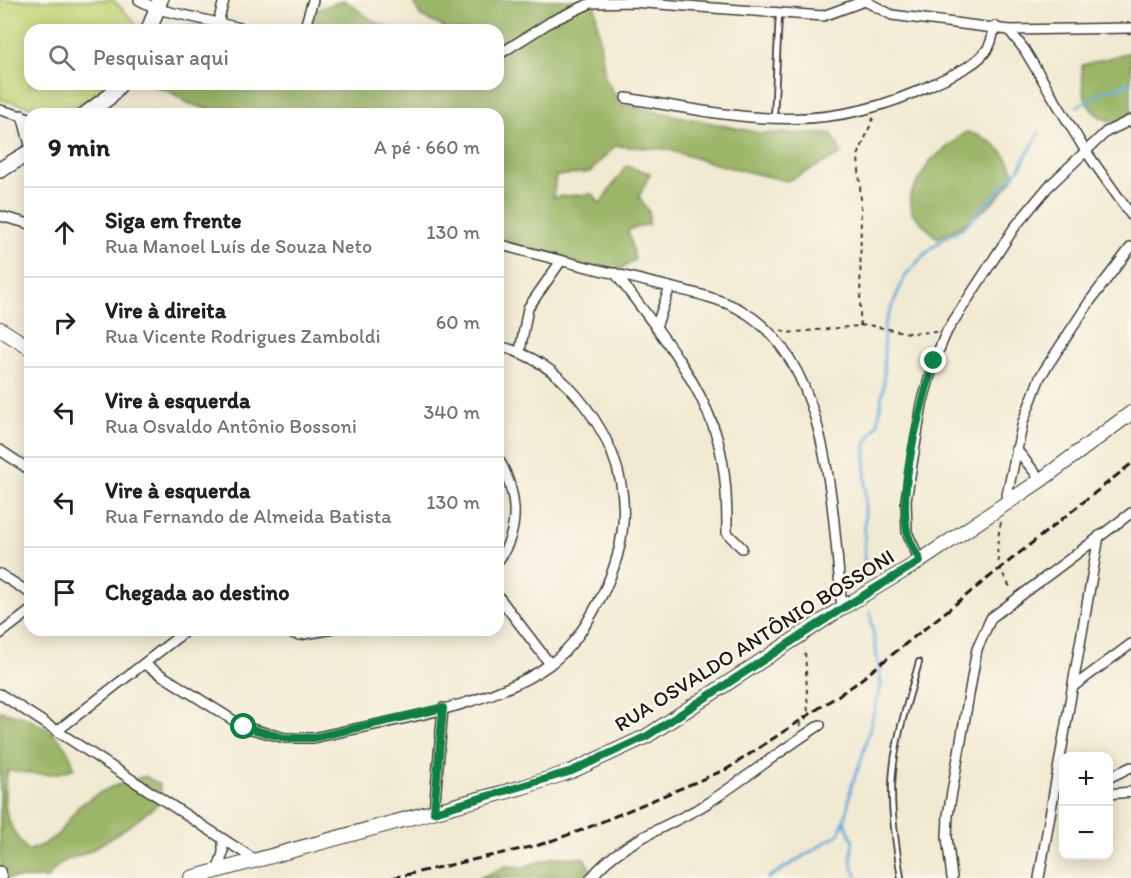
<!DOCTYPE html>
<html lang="pt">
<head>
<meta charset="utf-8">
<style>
  body { margin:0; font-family:Itim,sans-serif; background:#f6f6f6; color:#202124 }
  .controls { position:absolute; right:18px; bottom:18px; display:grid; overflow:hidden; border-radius:12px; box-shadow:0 3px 15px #0003 }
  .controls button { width:54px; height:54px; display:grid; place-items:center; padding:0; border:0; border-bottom:2px solid #e0e0e0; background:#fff; color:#202124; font:30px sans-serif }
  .stop { position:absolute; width:18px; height:18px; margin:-14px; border:4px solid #0b8043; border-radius:50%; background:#fff }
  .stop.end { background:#0b8043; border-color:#fff; box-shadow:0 2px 6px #0008 }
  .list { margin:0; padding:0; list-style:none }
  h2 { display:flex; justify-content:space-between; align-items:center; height:78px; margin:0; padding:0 24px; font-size:26px }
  h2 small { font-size:20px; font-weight:400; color:#757577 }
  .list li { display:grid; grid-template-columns:39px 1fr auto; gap:18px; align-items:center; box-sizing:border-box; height:90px; padding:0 24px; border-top:2px solid #e0e0e0 }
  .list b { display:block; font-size:22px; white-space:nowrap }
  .list p { margin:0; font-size:20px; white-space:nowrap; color:#757577 }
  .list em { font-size:20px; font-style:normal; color:#757577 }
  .icon { flex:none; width:33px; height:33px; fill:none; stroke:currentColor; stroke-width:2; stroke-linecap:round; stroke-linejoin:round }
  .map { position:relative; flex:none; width:1131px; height:878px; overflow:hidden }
  .search { position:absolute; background:#fff; box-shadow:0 3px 15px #0003; left:24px; top:24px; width:480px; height:66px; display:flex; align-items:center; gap:15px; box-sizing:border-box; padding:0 21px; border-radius:18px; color:#757577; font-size:22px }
  .panel { position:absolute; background:#fff; box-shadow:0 3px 15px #0003; left:24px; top:108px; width:480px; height:528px; border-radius:18px }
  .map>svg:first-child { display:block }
  .green { fill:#c4d578; stroke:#70784a; stroke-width:1.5 }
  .forest { fill:#9bb668; stroke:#5c6942; stroke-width:1.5 }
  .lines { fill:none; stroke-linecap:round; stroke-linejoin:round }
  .stream { stroke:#6aaddf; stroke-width:3 }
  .lane-casing { stroke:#3c3b37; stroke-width:8 }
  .street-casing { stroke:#3c3b37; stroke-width:12 }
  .secondary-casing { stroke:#3c3b37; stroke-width:16 }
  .primary-casing { stroke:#3c3b37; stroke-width:18 }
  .path { stroke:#3c3b37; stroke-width:2; stroke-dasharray:4.5 4.5; stroke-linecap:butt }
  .lane { stroke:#fff; stroke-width:4.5 }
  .street { stroke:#fff; stroke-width:9 }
  .secondary { stroke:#fff; stroke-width:14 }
  .primary { stroke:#fff; stroke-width:15 }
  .rail { stroke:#1c1c1c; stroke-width:3; stroke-dasharray:9 4.5; stroke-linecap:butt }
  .route { stroke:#0b8043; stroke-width:8 }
  .labels { text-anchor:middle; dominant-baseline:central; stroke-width:5; stroke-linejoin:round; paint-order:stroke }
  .street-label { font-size:21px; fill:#1c1c1c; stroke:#fbf7ec }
</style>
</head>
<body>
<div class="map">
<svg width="1131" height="878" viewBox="0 0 1131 878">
  <rect width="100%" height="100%" fill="#fbf7ec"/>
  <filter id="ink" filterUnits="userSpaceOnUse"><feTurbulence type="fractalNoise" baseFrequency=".0167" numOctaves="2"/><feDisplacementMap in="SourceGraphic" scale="12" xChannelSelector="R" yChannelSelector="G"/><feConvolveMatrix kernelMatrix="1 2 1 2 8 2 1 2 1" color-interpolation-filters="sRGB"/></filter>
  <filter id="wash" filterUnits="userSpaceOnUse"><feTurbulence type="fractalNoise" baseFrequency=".008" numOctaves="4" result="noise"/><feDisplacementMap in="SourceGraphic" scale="24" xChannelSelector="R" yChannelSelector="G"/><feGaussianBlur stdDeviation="1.35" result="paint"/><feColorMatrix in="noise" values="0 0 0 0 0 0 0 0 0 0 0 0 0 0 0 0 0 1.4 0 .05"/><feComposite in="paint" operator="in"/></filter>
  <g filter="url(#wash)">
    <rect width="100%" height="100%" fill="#f1ead2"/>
    <path class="green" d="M0,0h113l21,21 4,9h-108v54h80c-40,34 -62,27 -110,15z"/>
    <g class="forest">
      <path d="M344,0l31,22 19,8h-90l6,-18z"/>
      <path d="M412,0h182l11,77 15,27 140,29 72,1 10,20 -55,27 -68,-16 -54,-16 -50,-3 -25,26 -34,4 -3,21 40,-3 7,10 26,-38 24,7 -11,24 10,15v12l-21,6 7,30 -20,13 -117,-29v-130h-275l-35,-11 -17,-11 -24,-8h351v-54h-48l-29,-13z"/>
      <path d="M218,23l31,7h-72l2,-3z"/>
      <path d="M1131,52v72c-42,-3 -49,-18 -49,-59z"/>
      <path d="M966,132c24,4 41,20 49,43 -17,27 -47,51 -78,63l-25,-25 -2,-18 20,-34z"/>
      <path d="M0,711c33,6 67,23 74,57 -26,11 -39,5 -66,3 -8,31 -2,56 20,80l16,-7 14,-10 20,-27 14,-10 19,-10 34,-11 14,8 3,16c-20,19 -45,34 -69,49 -19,12 -31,6 -45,29h-44l-4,-20z"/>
      <path d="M555,857l29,1 8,15 -2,5h-110l26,-12 17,1z"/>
    </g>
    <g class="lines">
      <g class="stream">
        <path d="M1078,106l27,-15 26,-8"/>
        <path d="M864,580l2,-136 12,-21 6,-41v-57l21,-49 20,-22 19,-16 18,-9 14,-14 43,-46 20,-36"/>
        <path d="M844,820l9,21 -2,21 6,16"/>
        <path d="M768,878l71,-44 8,-22 4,-25 12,-32 18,-71 -11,-72"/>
      </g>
    </g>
  </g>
  <g filter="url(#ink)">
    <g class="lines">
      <defs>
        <g id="lane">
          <path d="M774,119l5,-105"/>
          <path d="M901,878c-4,-28 -9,-55 -9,-83 -1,-46 15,-89 27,-133"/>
        </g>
        <g id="street">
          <path d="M139,0l18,9 92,21"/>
          <path d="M863,0l29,15 117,15 122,-2"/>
          <path d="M218,23l6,-23"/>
          <path d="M304,30l9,-30"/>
          <path d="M1009,30l15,19 61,101 46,65"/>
          <path d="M498,55l54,-34 39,-18 41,-1 191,14 44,-16"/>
          <path d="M393,84h33"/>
          <path d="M626,98c112,19 197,40 305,-13 18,-9 46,-19 57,-37 4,-6 5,-15 7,-22"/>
          <path d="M0,110l30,8"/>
          <path d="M22,115l8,30"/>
          <path d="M0,216l30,8"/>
          <path d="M498,244c57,16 115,29 172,43 24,6 48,11 69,22 93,51 93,206 103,299"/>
          <path d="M615,273c39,52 85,105 103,168 8,30 9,61 9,92l15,15"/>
          <path d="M656,327l14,-40"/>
          <path d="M520,351l8,-43 33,-47"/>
          <path d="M1016,449l25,31"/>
          <path d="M0,450l30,20"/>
          <path d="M498,458c19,33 24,70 0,103"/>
          <path d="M1005,504l18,-82 17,-45 50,-76 41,-54"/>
          <path d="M920,561l-13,-29 -1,-32 16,-96 12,-43 13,-30 67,-103 34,-41 58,-55 25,-12"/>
          <path d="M0,574l30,19"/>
          <path d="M498,596l52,68"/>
          <path d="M278,630l21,5 29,-5"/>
          <path d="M0,634l30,-23"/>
          <path d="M144,664l100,63 41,11h28c72,-17 176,-30 236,-73 23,-17 37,-39 50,-64 39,-73 31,-142 -22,-205 -21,-25 -48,-43 -79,-50"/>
          <path d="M1074,686l57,-42"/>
          <path d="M0,694l257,167"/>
          <path d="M57,731l130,-101"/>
          <path d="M1108,778l23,-11"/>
          <path d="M1108,794l23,-2"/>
          <path d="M434,812l9,-104"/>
          <path d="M0,871l2,7"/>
          <path d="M217,872l6,-19v-11"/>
          <path d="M591,878c29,-37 76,-50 115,-74 39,-25 75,-54 114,-79"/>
          <path d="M952,878l-5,-41 1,-22 29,-166 14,-31 140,-105"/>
          <path d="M1039,878l60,-342"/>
        </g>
        <g id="secondary">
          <path d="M0,329l30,19"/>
          <path d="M191,878l332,-91 49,-16 75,-35 195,-128 78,-47 121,-81 90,-67"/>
        </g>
        <g id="primary">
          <path d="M149,30l11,-30"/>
          <path d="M86,114l23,-17 11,-13"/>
          <path d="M0,170l30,-18"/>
        </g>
      </defs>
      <use href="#lane" class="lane-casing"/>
      <use href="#street" class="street-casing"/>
      <use href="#secondary" class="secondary-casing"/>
      <use href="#primary" class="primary-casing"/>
      <g class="path">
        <path d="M860,326l1,-126 -3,-44 16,-40"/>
        <path d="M781,330l5,3 82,-8 41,8 27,-1"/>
        <path d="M1001,522c-6,29 -6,42 11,68"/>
        <path d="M799,726l9,-11 -3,-67"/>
      </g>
      <use href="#lane" class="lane"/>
      <use href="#street" class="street"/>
      <use href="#secondary" class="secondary"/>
      <use href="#primary" class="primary"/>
      <path class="rail" d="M392,878l147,-33 43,-15 145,-61 127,-84 277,-221"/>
    </g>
  </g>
  <g class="lines" filter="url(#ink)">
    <path class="route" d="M244,727l41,11h28l130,-30 -9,104 138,-41 75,-35 196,-128 77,-47c-4,-9 -11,-20 -13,-30 -9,-47 14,-124 27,-170"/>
  </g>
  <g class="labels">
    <g class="street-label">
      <text transform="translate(754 640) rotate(-32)">RUA OSVALDO ANTÔNIO BOSSONI</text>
    </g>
  </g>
</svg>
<div class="controls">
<button>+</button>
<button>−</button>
</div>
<div class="stop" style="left:244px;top:727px"></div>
<div class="stop end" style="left:934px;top:361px"></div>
<div class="search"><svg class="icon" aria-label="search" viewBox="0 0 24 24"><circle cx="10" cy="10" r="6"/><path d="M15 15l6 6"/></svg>Pesquisar aqui</div>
<section class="panel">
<h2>9 min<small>A pé · 660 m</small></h2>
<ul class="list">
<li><svg class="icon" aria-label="ahead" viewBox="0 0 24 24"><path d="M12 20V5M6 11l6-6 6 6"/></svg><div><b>Siga em frente</b><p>Rua Manoel Luís de Souza Neto</p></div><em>130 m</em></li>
<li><svg class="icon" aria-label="right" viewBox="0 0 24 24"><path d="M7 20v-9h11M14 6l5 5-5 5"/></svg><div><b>Vire à direita</b><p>Rua Vicente Rodrigues Zamboldi</p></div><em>60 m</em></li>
<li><svg class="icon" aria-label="left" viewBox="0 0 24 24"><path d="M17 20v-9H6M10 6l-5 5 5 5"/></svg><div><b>Vire à esquerda</b><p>Rua Osvaldo Antônio Bossoni</p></div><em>340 m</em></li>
<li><svg class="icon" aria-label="left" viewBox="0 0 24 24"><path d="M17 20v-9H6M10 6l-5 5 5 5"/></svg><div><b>Vire à esquerda</b><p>Rua Fernando de Almeida Batista</p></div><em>130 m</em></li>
<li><svg class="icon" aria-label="arrive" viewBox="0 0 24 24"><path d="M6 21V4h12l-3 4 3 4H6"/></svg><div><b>Chegada ao destino</b></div></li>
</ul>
</section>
</div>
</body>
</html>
